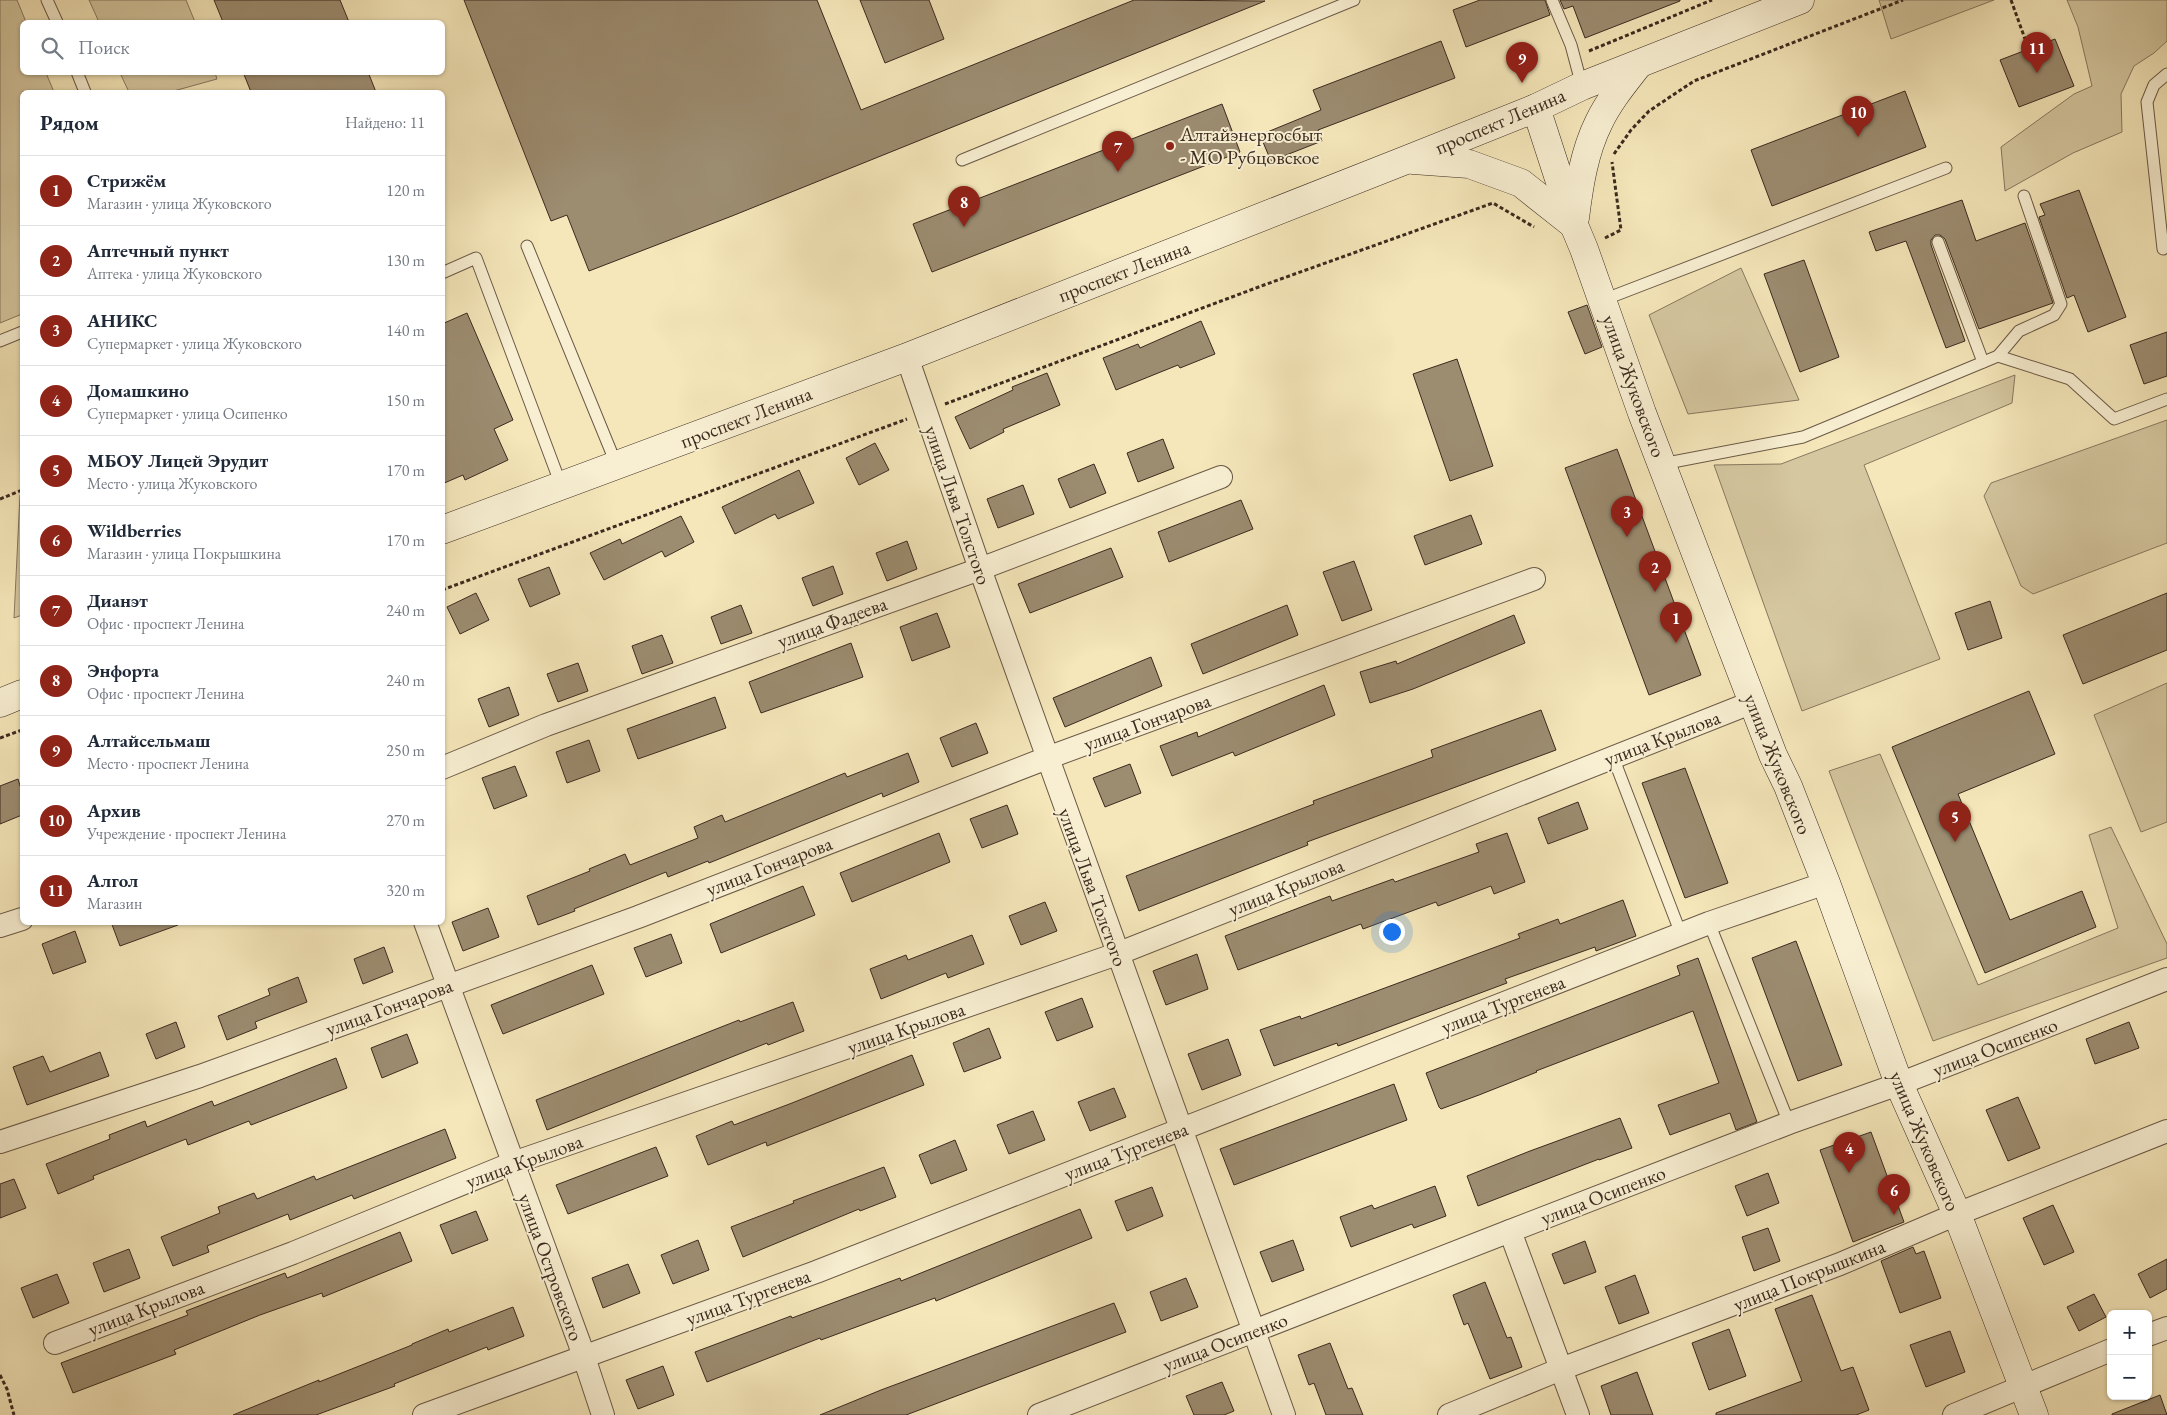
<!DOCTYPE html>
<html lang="ru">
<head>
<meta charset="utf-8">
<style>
  body { margin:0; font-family:"EB Garamond",serif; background:#f6f6f7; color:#1f2937 }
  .controls { position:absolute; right:15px; bottom:15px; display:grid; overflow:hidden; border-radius:8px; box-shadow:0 1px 4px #0004 }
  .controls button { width:45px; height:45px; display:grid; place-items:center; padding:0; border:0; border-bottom:1px solid #e0e1e3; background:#fff; color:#1f2937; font:25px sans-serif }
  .you { position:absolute; left:1391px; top:931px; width:18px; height:18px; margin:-12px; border:4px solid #fff; border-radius:50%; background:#1a73e8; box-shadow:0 0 0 8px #1a73e833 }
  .badge { display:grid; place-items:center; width:32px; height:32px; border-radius:50%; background:#8f2418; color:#fff; font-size:16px; font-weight:700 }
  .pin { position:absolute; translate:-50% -41px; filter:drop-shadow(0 1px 2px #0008) }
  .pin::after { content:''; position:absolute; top:26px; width:18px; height:15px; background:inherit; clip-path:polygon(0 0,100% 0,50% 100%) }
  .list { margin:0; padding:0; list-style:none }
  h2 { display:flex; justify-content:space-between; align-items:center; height:65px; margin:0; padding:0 20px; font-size:21px }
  h2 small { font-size:16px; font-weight:400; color:#747a83 }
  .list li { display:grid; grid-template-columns:32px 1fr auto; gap:15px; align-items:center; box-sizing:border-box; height:70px; padding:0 20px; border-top:1px solid #e0e1e3 }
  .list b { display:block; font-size:19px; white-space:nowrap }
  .list p { margin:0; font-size:16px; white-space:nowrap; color:#747a83 }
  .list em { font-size:16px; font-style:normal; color:#747a83 }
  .icon { flex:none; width:28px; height:28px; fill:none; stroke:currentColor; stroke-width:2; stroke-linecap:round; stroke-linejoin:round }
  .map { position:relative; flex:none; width:2167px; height:1415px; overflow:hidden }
  .search { position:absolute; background:#fff; box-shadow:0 1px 4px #0004; left:20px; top:20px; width:425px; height:55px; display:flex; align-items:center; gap:12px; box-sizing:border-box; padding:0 18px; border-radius:8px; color:#747a83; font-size:19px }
  .panel { position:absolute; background:#fff; box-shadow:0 1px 4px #0004; left:20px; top:90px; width:425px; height:835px; border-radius:8px }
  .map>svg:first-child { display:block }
  .green { fill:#d5c7a0; stroke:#887860 }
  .building { fill:#9c8c70; stroke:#3b2a1f }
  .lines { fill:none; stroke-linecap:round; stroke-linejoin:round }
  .lane-casing { stroke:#6a5946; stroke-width:13 }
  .street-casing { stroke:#6a5946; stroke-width:24 }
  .secondary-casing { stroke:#3b2a1f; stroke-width:29 }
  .path { stroke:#3b2a1f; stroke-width:3; stroke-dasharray:4 2.5; stroke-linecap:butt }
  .lane { stroke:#f8efd2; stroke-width:11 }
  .street { stroke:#f8efd2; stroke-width:22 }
  .secondary { stroke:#f8efd2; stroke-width:28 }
  .poi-dot { fill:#8f2418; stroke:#f8efd2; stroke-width:2 }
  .labels { text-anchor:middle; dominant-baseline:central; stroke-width:4; stroke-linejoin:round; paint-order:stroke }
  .street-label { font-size:20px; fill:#3b2a1f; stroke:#f8efd2 }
  .poi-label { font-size:20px; fill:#3b2a1f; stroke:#f8efd2; text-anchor:start }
</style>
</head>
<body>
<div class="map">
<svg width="2167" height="1415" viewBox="0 0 2167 1415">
  <rect width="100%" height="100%" fill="#f5e7ba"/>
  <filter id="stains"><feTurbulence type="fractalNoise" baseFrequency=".004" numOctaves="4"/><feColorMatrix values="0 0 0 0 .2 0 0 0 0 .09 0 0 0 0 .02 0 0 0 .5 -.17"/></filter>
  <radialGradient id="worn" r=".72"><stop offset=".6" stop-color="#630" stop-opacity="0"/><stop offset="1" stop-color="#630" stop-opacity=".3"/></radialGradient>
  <g class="green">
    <path d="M0,0h17l9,22h-4v50l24,1 8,19h-32v222l-22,9z"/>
    <path d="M89,0h97l9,22h-96z"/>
    <path d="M1879,0h115l-103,39z"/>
    <path d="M2067,0h100v41l-13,12 -20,13 -13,28 1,38 -49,21 -68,38 -4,-44 73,-53 18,-8 -14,-59z"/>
    <path d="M120,73h95l2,6 -47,13h-41z"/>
    <path d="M1741,268l58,132 -111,14 -39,-99z"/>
    <path d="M2015,375l-3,28 -148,62 76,194 -138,52 -88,-246 67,-1z"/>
    <path d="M2167,420v123l-134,51 -12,-8 -37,-90 7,-13z"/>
    <path d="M22,494v121l-8,3 6,-123z"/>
    <path d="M2167,683v139l-26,10 -47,-117z"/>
    <path d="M1880,754l98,231 140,-57 -29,-93 22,-8 56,117v14l-234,83 -104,-270z"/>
  </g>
  <g class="building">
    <path d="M214,0h126l9,22h-126z"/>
    <path d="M464,0h353l44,110 273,-110 131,1 -533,215 -143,55 -22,-56 -16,6z"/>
    <path d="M860,0h69l15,39 -59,24z"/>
    <path d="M1480,0h65l5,15 -84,32 -13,-37z"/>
    <path d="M1560,0h120v1l-95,37 -12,-32 -9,3z"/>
    <path d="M2055,39l19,47 -55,21 -19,-47z"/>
    <path d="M1441,41l14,37 -137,52 4,11 -51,20 -11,-26 61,-25 -8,-20z"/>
    <path d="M243,72h125l8,20h-125z"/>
    <path d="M1905,91l21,56 -154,59 -21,-56z"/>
    <path d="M1222,104l18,48 -308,120 -19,-48z"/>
    <path d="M2079,190l47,127 -38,15 -14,-37 -7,3 -28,-81 6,-2 -5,-11z"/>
    <path d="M1962,200l14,41 49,-18 28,80 -74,26 -34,-90 -5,-4h-5l-4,5v5l34,96 -19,7 -40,-107 -30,10 -7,-19z"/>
    <path d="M1804,260l35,97 -39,15 -36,-98z"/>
    <path d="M1587,305l15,42 -17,7 -17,-42z"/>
    <path d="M467,313l46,107 -19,9 14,31 -43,20 -2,-5 -21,9v-160z"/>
    <path d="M1201,321l14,33 -35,14 -2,-3 -62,25 -13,-32 35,-14 2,4z"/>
    <path d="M2167,332v44l-23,8 -14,-39z"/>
    <path d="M1457,359l36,107 -43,15 -37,-107z"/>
    <path d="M1047,373l13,32 -57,24 1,3 -34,17 -15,-32 58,-27 -1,-3z"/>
    <path d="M1163,439l11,29 -36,14 -11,-29z"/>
    <path d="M875,443l14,27 -30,15 -13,-27z"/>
    <path d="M1617,449l84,226 -52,20 -84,-227z"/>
    <path d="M1094,464l12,29 -36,15 -12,-29z"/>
    <path d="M799,470l15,33 -36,16 -3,-5 -40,20 -13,-27z"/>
    <path d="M1023,485l11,29 -36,14 -11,-29z"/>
    <path d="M1241,500l12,29 -84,33 -11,-30z"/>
    <path d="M1471,515l11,29 -57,21 -11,-29z"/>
    <path d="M681,516l13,26 -29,15 -3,-6 -58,29 -14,-27 30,-14 2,5z"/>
    <path d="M907,541l10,28 -30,12 -11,-28z"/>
    <path d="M1111,548l12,29 -93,36 -12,-29z"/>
    <path d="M1354,561l18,49 -30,11 -19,-49z"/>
    <path d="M833,566l10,28 -30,12 -11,-28z"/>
    <path d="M549,567l11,27 -30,13 -12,-28z"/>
    <path d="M476,593l13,27 -29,14 -13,-27z"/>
    <path d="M2167,593v57l-84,34 -20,-49z"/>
    <path d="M1990,601l12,37 -34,12 -13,-37z"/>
    <path d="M741,605l11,28 -31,11 -10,-27z"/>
    <path d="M1287,605l11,30 -95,39 -12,-30z"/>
    <path d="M937,613l13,34 -38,14 -12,-34z"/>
    <path d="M1514,615l11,28 -112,46 -43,14 -10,-31 36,-11 1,3z"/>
    <path d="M662,635l11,28 -31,11 -10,-28z"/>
    <path d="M851,643l12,34 -102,36 -12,-31z"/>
    <path d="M1151,657l11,29 -97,41 -12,-29z"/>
    <path d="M578,663l10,28 -30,11 -11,-28z"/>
    <path d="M1324,685l11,30 -100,41 -2,-4 -61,24 -12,-30 37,-14 1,5z"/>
    <path d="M509,687l10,28 -30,12 -11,-28z"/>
    <path d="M2029,691l26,63 -97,40 52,126 72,-29 14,36 -111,46 -93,-226z"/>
    <path d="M715,697l11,31 -88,31 -11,-30z"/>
    <path d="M1541,710l15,40 -249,92 1,3 -169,66 -13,-35 188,-72 -1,-3 120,-44 -2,-7z"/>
    <path d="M976,723l12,30 -36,14 -12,-29z"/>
    <path d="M589,740l11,31 -33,12 -11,-31z"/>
    <path d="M908,753l11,29 -36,15 -1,-4 -173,70 -1,-2 -40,16 -2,-5 -92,37 1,2 -37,14 -11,-29 63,-25 -1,-2 36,-15 5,11 68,-27 -4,-11 28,-12 3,7 120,-49 2,4z"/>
    <path d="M1130,764l11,29 -36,14 -12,-29z"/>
    <path d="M515,766l12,30 -33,13 -12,-31z"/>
    <path d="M1685,768l43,115 -43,15 -43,-115z"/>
    <path d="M18,779l4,13v23l-22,9v-38z"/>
    <path d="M1578,802l10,27 -40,15 -10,-26z"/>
    <path d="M1007,805l11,29 -36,14 -12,-29z"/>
    <path d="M939,833l11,29 -98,40 -12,-29z"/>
    <path d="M1507,833l18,49 -31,12 -3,-8 -53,20 -2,-4 -73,27 -2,-5 -123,46 -13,-34 105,-40 2,5 61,-22 2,3 84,-30 -3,-8z"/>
    <path d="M803,886l12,29 -94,38 -11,-29z"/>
    <path d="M1623,900l13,36 -40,15 -1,-4 -90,32 2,4 -67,25 -102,38 -1,-3 -63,23 -14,-36 40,-14 1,3 219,-81 -2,-4 40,-15 2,5z"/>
    <path d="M1045,902l12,29 -36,14 -12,-29z"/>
    <path d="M488,908l11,29 -36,14 -11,-29z"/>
    <path d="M111,922h67v3l-58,21z"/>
    <path d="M75,931l11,31 -33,12 -11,-30z"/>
    <path d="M671,934l11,29 -36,14 -12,-29z"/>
    <path d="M972,935l12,29 -36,14 -2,-5 -65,26 -11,-30 36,-14 2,5z"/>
    <path d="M1796,941l46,124 -44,16 -46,-123z"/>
    <path d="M384,947l9,25 -30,12 -9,-25z"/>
    <path d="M1197,954l11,35 -42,16 -13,-34z"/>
    <path d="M1698,958l59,164 -21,8 -6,-17 -60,22 -12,-30 61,-22 -26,-72 -157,60 1,1 -58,23 -38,14 -2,-2 -13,-34 254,-98 -3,-9z"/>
    <path d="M592,965l12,29 -101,40 -12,-29z"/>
    <path d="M298,977l9,25 -52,20 2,6 -30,12 -9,-24 52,-21 -2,-6z"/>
    <path d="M1082,998l11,29 -36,14 -12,-29z"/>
    <path d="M793,1002l11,29 -36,14 -1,-2 -220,87 -11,-30 203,-80 1,2z"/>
    <path d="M176,1022l9,25 -29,12 -10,-25z"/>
    <path d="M2129,1022l10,26 -44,16 -9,-25z"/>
    <path d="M989,1028l12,30 -37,14 -11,-29z"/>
    <path d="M407,1034l11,29 -36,15 -11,-30z"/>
    <path d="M1228,1039l13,36 -39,15 -14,-36z"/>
    <path d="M100,1052l9,24 -82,29 -14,-38 30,-11 7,16z"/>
    <path d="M912,1055l12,30 -157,61 -1,-4 -58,23 -12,-29 36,-15 2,4 58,-22z"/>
    <path d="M336,1058l11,30 -96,37 -2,-4 -61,24 -2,-6 -93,37 1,3 -36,15 -12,-30 64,-25 -1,-4 36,-14 2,6 65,-26 2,5z"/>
    <path d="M1394,1084l13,36 -173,65 -14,-36z"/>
    <path d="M1114,1088l12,29 -36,14 -12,-29z"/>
    <path d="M2018,1097l22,51 -32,13 -22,-51z"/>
    <path d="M1033,1111l12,29 -36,14 -12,-29z"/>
    <path d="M1620,1118l12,30 -33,12v-1l-121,47 -11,-30 63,-25z"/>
    <path d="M445,1129l11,29 -102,41 -2,-4 -62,25 -2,-6 -81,32 2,6 -36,14 -12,-29 59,-24 -2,-6 36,-14 3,6 57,-23 2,4z"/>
    <path d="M1871,1132l33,90 -51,20 -33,-92z"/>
    <path d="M955,1140l12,30 -36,14 -12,-29z"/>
    <path d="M656,1147l12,29 -100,38 -12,-29z"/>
    <path d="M884,1167l12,30 -36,14 -1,-2 -116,48 -12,-30 63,-24 -1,-2z"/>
    <path d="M1768,1173l11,30 -32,13 -12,-30z"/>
    <path d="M14,1179l12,29 -26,10v-34z"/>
    <path d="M1435,1186l11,30 -32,12 -2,-4 -61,23 -11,-30 32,-12 2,4z"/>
    <path d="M1152,1187l11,29 -36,15 -12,-30z"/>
    <path d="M2053,1205l21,47 -30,13 -21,-47z"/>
    <path d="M1080,1209l12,29 -156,63 -1,-3 -114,42 -1,-2 -113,44 -12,-30 96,-36 1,2 108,-40 1,3z"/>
    <path d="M476,1211l12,29 -36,14 -12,-29z"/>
    <path d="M1768,1228l12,33 -26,10 -12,-34z"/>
    <path d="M400,1232l12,29 -89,36 -1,-4 -62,22 -86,35 2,4 -103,39 -12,-30 127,-48 -2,-4 36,-14 63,-24 2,5z"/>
    <path d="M698,1240l11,30 -36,14 -12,-29z"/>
    <path d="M1293,1240l11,30 -32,12 -12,-30z"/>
    <path d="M1585,1241l11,31 -32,12 -12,-30z"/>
    <path d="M1913,1247l3,7 8,-3 17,47 -41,15 -19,-52z"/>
    <path d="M129,1249l11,29 -36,14 -11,-29z"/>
    <path d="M2167,1259v30l-17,9 -12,-24z"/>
    <path d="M628,1264l12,29 -37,15 -11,-30z"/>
    <path d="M57,1274l12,29 -36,15 -12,-30z"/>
    <path d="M1635,1275l14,38 -30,11 -14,-37z"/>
    <path d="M1186,1278l12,29 -37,14 -11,-29z"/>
    <path d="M1485,1282l22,56 4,-1 11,30 -32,12 -22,-56 -4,2 -11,-30z"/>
    <path d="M2094,1294l12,23 -27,14 -12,-24z"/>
    <path d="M1812,1295l29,76 12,-4 16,43 -13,5h-140v-2l86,-32 -27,-72z"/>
    <path d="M1114,1303l12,29 -37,14 -183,69h-86l61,-25z"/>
    <path d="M513,1307l11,29 -36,14 -1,-3 -93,37 1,2 -79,29h-83l86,-35v2l93,-37v-1l36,-15 1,3z"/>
    <path d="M1729,1329l17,47 -37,14 -17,-47z"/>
    <path d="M1950,1331l15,41 -39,15 -16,-42z"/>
    <path d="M1330,1343l18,46 4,-1 11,27h-37l-12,-32 -5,2 -11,-30z"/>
    <path d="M663,1366l11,29 -36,14 -12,-29z"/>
    <path d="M1637,1372l16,43h-42l-10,-29z"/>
    <path d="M1222,1382l12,29 -10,4h-30l-8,-19z"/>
    <path d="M2160,1395l7,20h-55v-1z"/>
  </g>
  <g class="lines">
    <defs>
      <g id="lane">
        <path d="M47,0l10,22"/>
        <path d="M1552,0l19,45 11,41"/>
        <path d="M77,72l8,20"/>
        <path d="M962,160l392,-160"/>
        <path d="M1938,242l45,120"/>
        <path d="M527,246l90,220"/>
        <path d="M2163,249l-16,-147 7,-17 13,-11"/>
        <path d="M442,273l34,-15 85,227"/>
        <path d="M1603,300l343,-132"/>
        <path d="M0,341l22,-9"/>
        <path d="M1998,356l21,-25 35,-16 7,-11 -37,-108"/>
        <path d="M1662,464l141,-27 195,-81 72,23 44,40 53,-20"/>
        <path d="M1613,757l68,177"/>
        <path d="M1709,923l80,200"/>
      </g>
      <g id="street">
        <path d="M907,357l73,212 304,846"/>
        <path d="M442,768l104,-43 434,-156 241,-92"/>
        <path d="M425,922l154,420 24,73"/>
        <path d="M0,926l22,-7"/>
        <path d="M0,1142l200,-66 438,-159 409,-159 487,-179"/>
        <path d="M1510,1231l68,184"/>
        <path d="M2148,1335l19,-7"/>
        <path d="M55,1343l238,-90 220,-90 604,-209 636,-252"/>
        <path d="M424,1415l392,-143 893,-349 117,-40"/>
        <path d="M1039,1415l471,-184 279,-108 110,-39 268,-105"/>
        <path d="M1449,1415l112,-46 279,-105 117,-50 210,-83"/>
        <path d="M1954,1415l157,-65"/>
      </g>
      <g id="secondary">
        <path d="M1536,108l38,117 10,24 58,164 131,342 15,31 38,97 73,201 58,130 77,201"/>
        <path d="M1413,160l56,4 52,19 53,42"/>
        <path d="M1575,218c4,-32 9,-66 24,-96 10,-21 25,-39 39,-57"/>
        <path d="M442,530l465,-173 499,-197 130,-52 46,-22 218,-86"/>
        <path d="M0,703l22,-9"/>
      </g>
    </defs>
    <use href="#lane" class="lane-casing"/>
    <use href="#street" class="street-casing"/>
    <use href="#secondary" class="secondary-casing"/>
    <g class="path">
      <path d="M2011,0l14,39"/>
      <path d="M1589,51l123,-51"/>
      <path d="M1614,154l17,-24 18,-19 45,-30 209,-81"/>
      <path d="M1605,238l16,-8 -9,-68"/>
      <path d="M945,404l319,-119 229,-82 41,24"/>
      <path d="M0,499l22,-9"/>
      <path d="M442,590l465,-171"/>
      <path d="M0,738l22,-8"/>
      <path d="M0,1375l7,14 7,26"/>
    </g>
    <use href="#lane" class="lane"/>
    <use href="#street" class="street"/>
    <use href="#secondary" class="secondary"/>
  </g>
  <circle class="poi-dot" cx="1170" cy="146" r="5"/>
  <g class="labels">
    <g class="street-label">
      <text transform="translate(1500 121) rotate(-23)">проспект Ленина</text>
      <text transform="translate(1124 271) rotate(-21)">проспект Ленина</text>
      <text transform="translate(1634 386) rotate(70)">улица Жуковского</text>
      <text transform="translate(746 417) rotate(-21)">проспект Ленина</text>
      <text transform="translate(958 505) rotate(71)">улица Льва Толстого</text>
      <text transform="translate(832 622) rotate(-20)">улица Фадеева</text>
      <text transform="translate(1147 722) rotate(-20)">улица Гончарова</text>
      <text transform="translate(1662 738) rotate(-21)">улица Крылова</text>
      <text transform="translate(1778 764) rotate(68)">улица Жуковского</text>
      <text transform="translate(769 866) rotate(-21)">улица Гончарова</text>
      <text transform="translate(1093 887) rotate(70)">улица Льва Толстого</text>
      <text transform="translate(1286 887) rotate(-22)">улица Крылова</text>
      <text transform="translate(1503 1004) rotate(-21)">улица Тургенева</text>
      <text transform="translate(389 1007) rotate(-20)">улица Гончарова</text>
      <text transform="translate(906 1028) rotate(-19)">улица Крылова</text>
      <text transform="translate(1995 1047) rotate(-21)">улица Осипенко</text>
      <text transform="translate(1925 1141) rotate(67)">улица Жуковского</text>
      <text transform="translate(1126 1151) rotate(-21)">улица Тургенева</text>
      <text transform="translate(524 1161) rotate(-20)">улица Крылова</text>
      <text transform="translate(1603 1195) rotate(-21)">улица Осипенко</text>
      <text transform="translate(551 1267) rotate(70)">улица Островского</text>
      <text transform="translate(1809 1275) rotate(-22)">улица Покрышкина</text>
      <text transform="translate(748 1297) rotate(-20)">улица Тургенева</text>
      <text transform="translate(146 1308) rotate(-21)">улица Крылова</text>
      <text transform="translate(1225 1342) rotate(-21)">улица Осипенко</text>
    </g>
    <g class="poi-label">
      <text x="1180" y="134">Алтайэнергосбыт<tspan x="1180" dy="23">- МО Рубцовское</tspan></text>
    </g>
  </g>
  <rect width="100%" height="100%" filter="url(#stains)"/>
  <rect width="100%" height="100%" fill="url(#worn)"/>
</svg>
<div class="controls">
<button>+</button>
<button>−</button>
</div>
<div class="you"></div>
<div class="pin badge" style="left:1676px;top:643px">1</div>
<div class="pin badge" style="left:1655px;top:592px">2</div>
<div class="pin badge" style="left:1627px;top:537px">3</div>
<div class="pin badge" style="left:1849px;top:1173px">4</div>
<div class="pin badge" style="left:1955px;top:842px">5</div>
<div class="pin badge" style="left:1894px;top:1215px">6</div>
<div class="pin badge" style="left:1118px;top:172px">7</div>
<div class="pin badge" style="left:964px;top:227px">8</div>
<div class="pin badge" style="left:1522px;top:83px">9</div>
<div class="pin badge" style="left:1858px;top:137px">10</div>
<div class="pin badge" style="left:2037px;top:73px">11</div>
<div class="search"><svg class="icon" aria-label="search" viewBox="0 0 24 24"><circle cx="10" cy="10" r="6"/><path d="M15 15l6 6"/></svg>Поиск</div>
<section class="panel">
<h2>Рядом<small>Найдено: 11</small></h2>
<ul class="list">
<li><span class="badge">1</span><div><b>Стрижём</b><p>Магазин · улица Жуковского</p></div><em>120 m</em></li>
<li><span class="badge">2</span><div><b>Аптечный пункт</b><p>Аптека · улица Жуковского</p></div><em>130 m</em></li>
<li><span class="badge">3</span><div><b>АНИКС</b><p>Супермаркет · улица Жуковского</p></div><em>140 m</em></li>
<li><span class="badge">4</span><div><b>Домашкино</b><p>Супермаркет · улица Осипенко</p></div><em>150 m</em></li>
<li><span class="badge">5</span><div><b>МБОУ Лицей Эрудит</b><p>Место · улица Жуковского</p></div><em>170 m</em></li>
<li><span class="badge">6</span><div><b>Wildberries</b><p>Магазин · улица Покрышкина</p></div><em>170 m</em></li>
<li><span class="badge">7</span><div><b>Дианэт</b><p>Офис · проспект Ленина</p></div><em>240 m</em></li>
<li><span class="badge">8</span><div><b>Энфорта</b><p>Офис · проспект Ленина</p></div><em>240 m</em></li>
<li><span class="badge">9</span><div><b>Алтайсельмаш</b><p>Место · проспект Ленина</p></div><em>250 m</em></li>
<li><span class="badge">10</span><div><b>Архив</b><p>Учреждение · проспект Ленина</p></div><em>270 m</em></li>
<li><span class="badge">11</span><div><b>Алгол</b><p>Магазин</p></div><em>320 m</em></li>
</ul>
</section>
</div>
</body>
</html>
